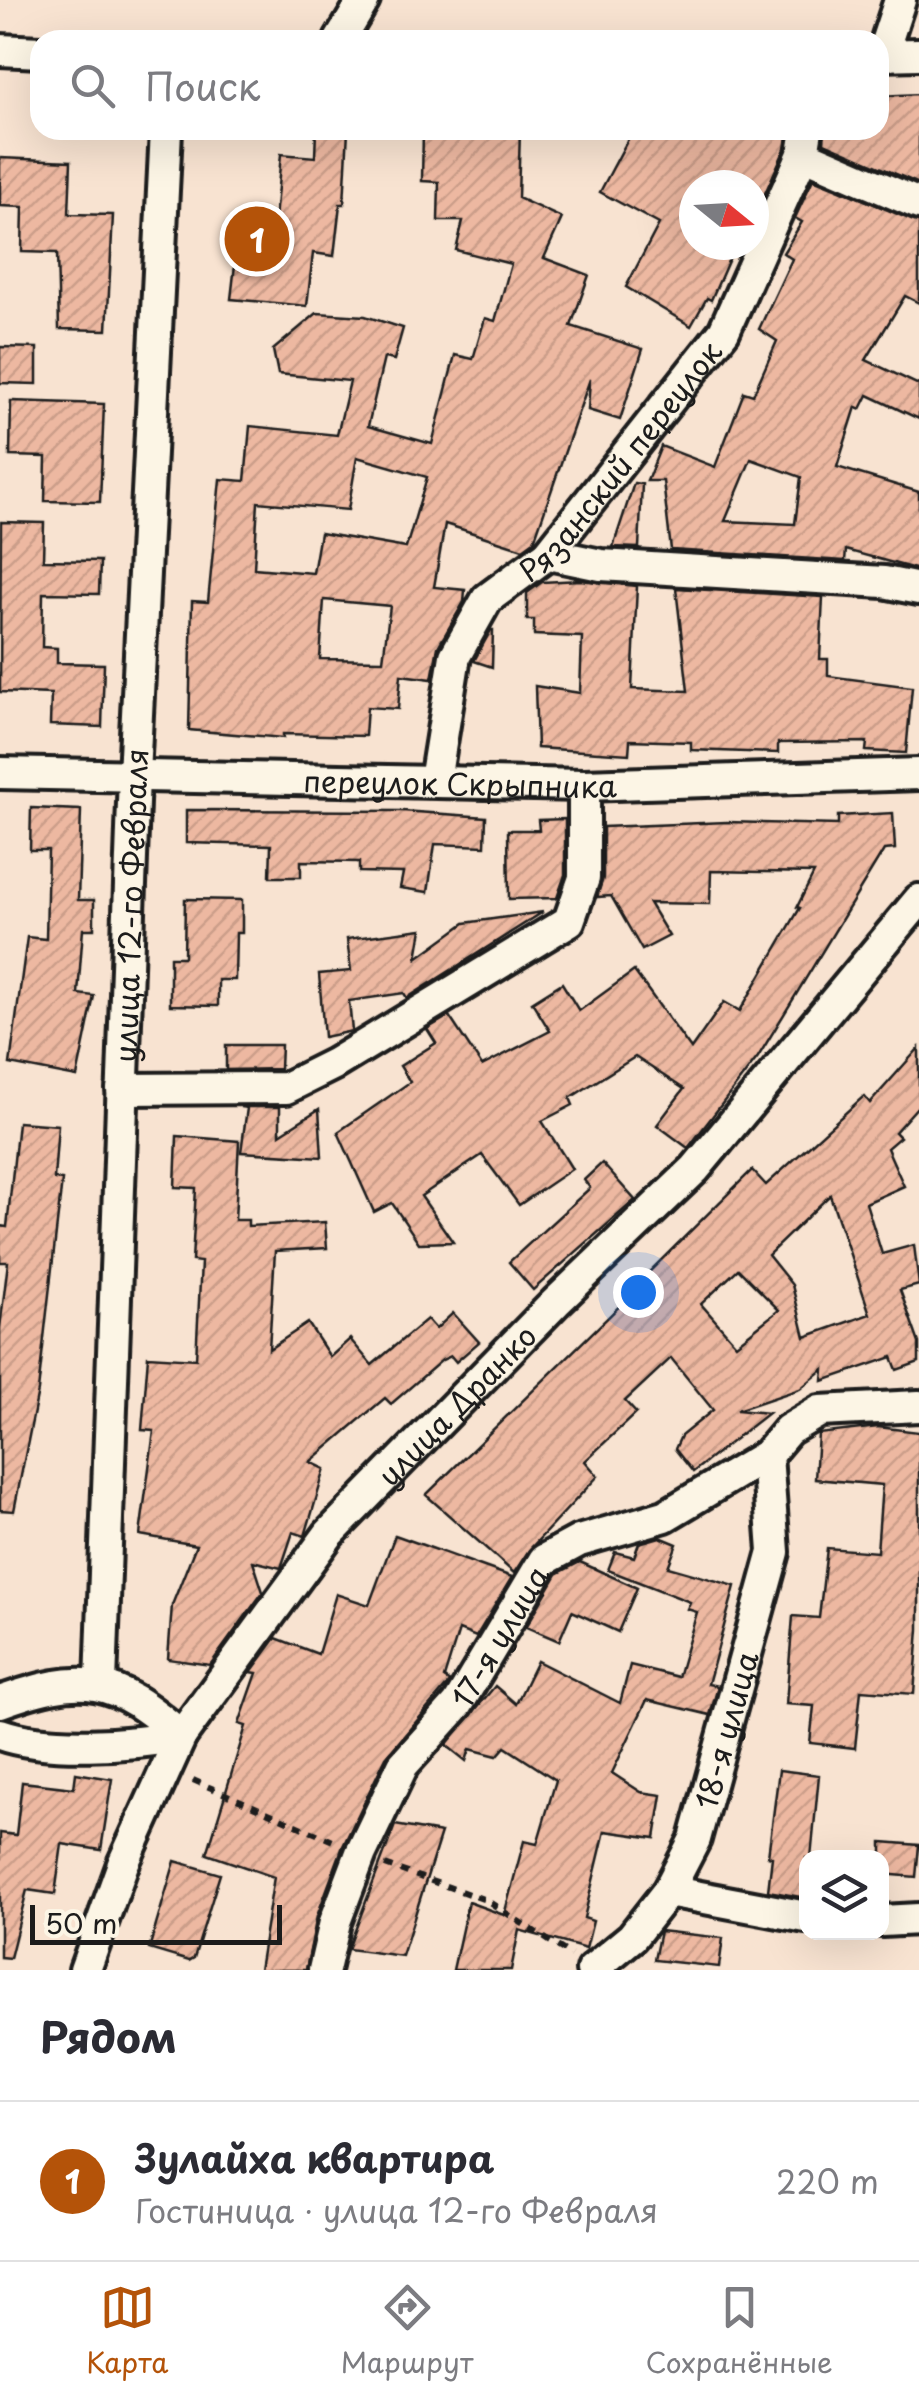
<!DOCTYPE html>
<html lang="ru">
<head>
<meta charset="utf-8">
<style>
  body { margin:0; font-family:"Playpen Sans",sans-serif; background:#f2f2f3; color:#2b2b33 }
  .controls { position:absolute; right:30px; bottom:30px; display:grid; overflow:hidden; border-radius:20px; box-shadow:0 10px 40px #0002 }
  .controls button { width:90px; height:90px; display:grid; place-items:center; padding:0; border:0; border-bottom:2px solid #e1e1e2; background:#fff; color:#2b2b33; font:50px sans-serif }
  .compass { position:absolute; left:679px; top:170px; width:90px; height:90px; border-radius:50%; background:#fff; box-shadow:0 10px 40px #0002; rotate:108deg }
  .scale { position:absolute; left:30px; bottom:25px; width:252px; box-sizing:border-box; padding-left:10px; border:5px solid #1c1c1c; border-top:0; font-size:28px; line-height:35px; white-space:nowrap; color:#1c1c1c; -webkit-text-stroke:8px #fcf5e5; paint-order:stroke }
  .you { position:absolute; left:638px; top:1292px; width:35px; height:35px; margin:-25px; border:8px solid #fff; border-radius:50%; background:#1a73e8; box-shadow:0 0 0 15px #1a73e833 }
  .badge { display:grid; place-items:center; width:65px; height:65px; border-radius:50%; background:#b45309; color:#fff; font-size:32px; font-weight:700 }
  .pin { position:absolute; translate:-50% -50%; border:5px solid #fff; box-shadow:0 2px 10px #0006 }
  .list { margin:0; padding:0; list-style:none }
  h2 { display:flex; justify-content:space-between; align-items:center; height:130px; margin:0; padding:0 40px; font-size:42px }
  h2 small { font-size:32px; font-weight:400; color:#7c7c81 }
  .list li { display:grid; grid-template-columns:65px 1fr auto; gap:30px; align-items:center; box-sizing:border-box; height:160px; padding:0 40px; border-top:2px solid #e1e1e2 }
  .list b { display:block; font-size:38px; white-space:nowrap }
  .list p { margin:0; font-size:32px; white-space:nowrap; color:#7c7c81 }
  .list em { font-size:32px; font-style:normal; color:#7c7c81 }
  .icon { flex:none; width:55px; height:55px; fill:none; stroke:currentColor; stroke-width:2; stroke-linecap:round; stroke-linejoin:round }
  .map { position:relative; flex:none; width:919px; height:1970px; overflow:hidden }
  .search { position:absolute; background:#fff; box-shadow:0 10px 40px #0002; left:30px; right:30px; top:30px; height:110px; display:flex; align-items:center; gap:25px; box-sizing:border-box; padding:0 35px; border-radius:30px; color:#7c7c81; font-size:38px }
  .sheet { height:290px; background:#fff }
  nav { display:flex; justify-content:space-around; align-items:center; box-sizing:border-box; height:140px; border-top:2px solid #e1e1e2; background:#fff; font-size:28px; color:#7c7c81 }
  nav a { display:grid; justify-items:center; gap:5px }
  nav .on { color:#b45309 }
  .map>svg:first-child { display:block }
  .building { fill:url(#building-hatch); stroke:#1c1c1c; stroke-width:2.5; fill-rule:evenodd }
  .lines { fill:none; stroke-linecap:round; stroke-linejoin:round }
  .minor-casing { stroke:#1c1c1c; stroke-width:38 }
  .path { stroke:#1c1c1c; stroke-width:6; stroke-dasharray:8 8; stroke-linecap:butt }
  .minor { stroke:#fcf5e5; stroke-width:30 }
  .labels { text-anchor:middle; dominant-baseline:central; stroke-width:10; stroke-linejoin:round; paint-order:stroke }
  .street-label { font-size:30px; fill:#1c1c1c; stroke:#fcf5e5 }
</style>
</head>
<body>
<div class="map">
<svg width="919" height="1970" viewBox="0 0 919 1970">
  <defs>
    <pattern id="building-hatch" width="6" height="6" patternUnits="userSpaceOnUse" patternTransform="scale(2.5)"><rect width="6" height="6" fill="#edb8a1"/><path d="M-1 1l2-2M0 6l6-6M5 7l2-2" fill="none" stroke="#cb9e8a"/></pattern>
  </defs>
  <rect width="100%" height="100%" fill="#f8e3d1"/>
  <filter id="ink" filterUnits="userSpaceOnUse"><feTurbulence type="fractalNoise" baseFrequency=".01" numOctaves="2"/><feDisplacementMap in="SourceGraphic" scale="20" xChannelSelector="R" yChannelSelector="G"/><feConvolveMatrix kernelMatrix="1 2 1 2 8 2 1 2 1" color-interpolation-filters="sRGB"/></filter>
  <g filter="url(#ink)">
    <g class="building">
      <path d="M919,94v90l-95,-41 1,-13h54v-34z"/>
      <path d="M316,130h32l-4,74h-4l-6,52 -21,-3 -6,53 -76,-7 10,-85 34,5 6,-65 34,3z"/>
      <path d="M423,130h97l-2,68 44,20 -18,40 45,17 -18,51 72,23 -23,71 -32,-10 2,-31 -56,162 -11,8 -78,-25 -11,63 31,3 -1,12 -26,45 -6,32 -31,-4 -3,34 -31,-2 -2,29 -82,-2v4l-94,-8 3,-129 16,1 12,-123 25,2 5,-55 87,9 13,-54 -72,-7 -5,-24 44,-37 48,3 38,12 -9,32 -10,-2 -16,68 64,18 23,-89 18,4 12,-41 10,3 16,-57 -55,-14 7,-29h-25l1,-39 -17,-1zM357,457l70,20 -21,71 -86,-15 -7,40 -59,-5 4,-66 90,8zM324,600l66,6 -7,54 -63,-1z"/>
      <path d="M633,130h155l-3,19 -24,53 -7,-3v-14h-60v60h41l-24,55 -4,-2 -16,28 -65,-39 33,-63 -59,-32z"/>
      <path d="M0,158l71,3 -2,53 44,1 -6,115 -48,-1 -2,-76 -35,-1 1,-45 -23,-1z"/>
      <path d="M813,179l106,43v81l-14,-7 -39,64 53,25v34l-51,-24 -7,14 -5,-2 -19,60 82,25v78l-73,-20 -1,11 -174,-11 -8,-69h-16l14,-35 54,21 29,-75 9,3 24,-54 -18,-12 33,-70 -9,-6 19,-31 -7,-4zM751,459l50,18 -6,47 -70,-3z"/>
      <path d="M0,347l37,1v36l-37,-1z"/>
      <path d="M11,401l93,3 -4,98 -55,-1 1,-44 -36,-1z"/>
      <path d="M634,483l8,1 -3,64 -26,-1z"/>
      <path d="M1,522l43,1 -1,37 57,1 -1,33 -56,-1 -1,54 15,1v15l47,1 -2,63 -52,-2 1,-31 -51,-2z"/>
      <path d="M580,580l57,6 -5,103 56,2 -12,-103 147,9 -3,62h8v17l84,11 -6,66 -40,-2 1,-9 -89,1v10l-87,-3v-8l-61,-2 -1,14 -92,-6 -2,-62 45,7 2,-56 -48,-2v-15h-7v-27l15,-11z"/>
      <path d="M491,630h2l-1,37 -18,-6z"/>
      <path d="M31,808l50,2 -3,90h16v29h-11l-5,65 16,2 -17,81 -67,-13 17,-127 19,2 2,-89h-18z"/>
      <path d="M186,810l216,1 84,6 -1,29 -50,-2 -7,48 -28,-4 3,-15 -44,-1v-10l-58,-1v16h-31l1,-32 -85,-2z"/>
      <path d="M893,813l2,36 -11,1 -126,207 -70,91 -31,-23 27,-36 -49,-32 -65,41 3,7 -31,16 30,48 -53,36 -37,-50 -61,41 32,46 -34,1 -27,-40 -18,9 -36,-80 72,-50 -10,-16 36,-23 -9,-14 22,-13 33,50 68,-35 -18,-29 30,-19 17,28 55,-40 57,78 33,-47 16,9 60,-103 -3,-1 17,-34 -103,-2 -1,33 -61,-1 20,33 -27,14 -31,-54 -14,1 6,-19v-51l124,-5 111,3v-9z"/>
      <path d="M565,819v56l-8,23 -48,1 -1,-69h31l-1,-10z"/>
      <path d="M185,899l57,1v33h-6l-1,47h-17v26l-48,-1v-48h14z"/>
      <path d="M543,912l-136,86 -3,-5 -55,8 3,30 -28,6 -5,-63 32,-3 -4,-32 75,-10 -5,29 48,-35z"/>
      <path d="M226,1045h55l-1,24 -54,1z"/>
      <path d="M919,1048v57l-24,27 5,5 -13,11 17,38 -38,17 16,51 32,-9 5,40 -19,5 19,53v19l-22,8 -5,-13 -69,24 1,-12 -24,20 -63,21 31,3 -75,59 -18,-23 6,-13 32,-26 -42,-52 -46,43 11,12 -51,48 13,15 -69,74 -15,23 -88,-78 209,-204 -3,-2 120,-119 14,15 98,-89 6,7zM830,1195l40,119 -65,23 -13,-52 -24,-30zM738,1269l41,41 -43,34 -35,-40z"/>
      <path d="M240,1107h40v27l39,-25 3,48 -81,-5 6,-44z"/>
      <path d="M18,1122l40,3 -4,54 8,1 -24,211 -24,120 -14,-1v-182l8,-66h-8v-36l7,1z"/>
      <path d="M177,1136l62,5 -4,79h13v6l77,-4 2,26 -52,3 -6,98 39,-26 22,34 20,-18 22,26 55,-46 9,10 17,-16 26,29 -23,20 -5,-6 -9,4 -51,44 -6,-6 -75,64 15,7 -20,67 -12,-4 -12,36 -28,-7 10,31 -53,73 -42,-6 4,-54 24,-60 -56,-10 14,-104 -12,-1 6,-74 48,3 5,-97 -9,-1 4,-73 -21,-1z"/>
      <path d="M602,1163l33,37 -102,90 -24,-28 81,-74 -6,-8z"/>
      <path d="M878,1427l41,5v197l-5,65 -53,-4 -6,58 -45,-5 4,-37 -28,-2 7,-88 26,2 8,-70 50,4 5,-67 -67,-6 3,-45z"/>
      <path d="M395,1535l117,42 -36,60 -17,-7 -15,48 6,4 -64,75 -43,89 -26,70 -11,54h-47l15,-93 -67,-23 39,-128 -7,-2 18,-51 -6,-1 25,-34 42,16 18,-60 33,11z"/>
      <path d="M660,1537l17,7 -9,23 67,19 -27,98 10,2 -8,29 -63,-15 -35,73 29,19 21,3 -7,43 -50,-7 -21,87 9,3 -7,28 -67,-19 -8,40h-58l15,-68 36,13 20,-74 13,3 19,-64 -51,-33 -8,9 -27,-7 -4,12 -20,-16 49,-59 21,18 21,-43 83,42 10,-38 48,12 19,-65 -10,-3 3,-7 -82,-32 7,-18 19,5 5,-14z"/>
      <path d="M580,1562l57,26 -19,44 -46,-21 -13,30 -33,-14 31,-53z"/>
      <path d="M779,1770l40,5 -8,83h-5v40l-38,-7 4,-34 -4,-1z"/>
      <path d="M76,1773l36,6 -11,71 -39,-6 -7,50 -28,-4 -17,68 -10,-1v-124l16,2 6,-53 52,6z"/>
      <path d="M395,1825l46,8 -39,123 -54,-7z"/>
      <path d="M882,1842l37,3 -3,32 -34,-3z"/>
      <path d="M175,1861l45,13 -26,84 -5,3 -40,-12z"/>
      <path d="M660,1931l63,7 -4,29 -65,-7z"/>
    </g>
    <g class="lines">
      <defs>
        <g id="minor">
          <path d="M340,40l24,-40"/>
          <path d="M0,50l40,2"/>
          <path d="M879,55l40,-1"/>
          <path d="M882,55l18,-55"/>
          <path d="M803,154l116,50"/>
          <path d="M548,554l53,11 283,17 35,7"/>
          <path id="s1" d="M0,773l584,12 335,-11"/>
          <path id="s2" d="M435,781l20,-125 32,-57 61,-45 176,-223 79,-177 4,-24"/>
          <path d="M122,1089l164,-1 48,-24 235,-143 15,-43v-93"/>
          <path id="s3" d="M101,1683l33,-908 32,-645"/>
          <path d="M0,1702c84,-30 113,-26 181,34"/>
          <path d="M0,1734c48,17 130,11 181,2"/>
          <path d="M668,1891l138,26"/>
          <path d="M882,1921l37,-2"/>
          <path id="s4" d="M85,1970l38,-106 58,-128 148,-202 227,-232 139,-133 224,-269"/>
          <path id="s5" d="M324,1970l11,-48 26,-69 42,-88 55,-61 86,-144 35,-19 86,-25 102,-61 21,-25 32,-19 99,-5"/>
          <path id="s6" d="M592,1970l40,-33 36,-46 27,-52 79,-287 -7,-97"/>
        </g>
      </defs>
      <use href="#minor" class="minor-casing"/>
      <g class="path">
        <path d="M193,1780l140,61"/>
        <path d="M385,1865l101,35 85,55"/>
      </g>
      <use href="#minor" class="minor"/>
    </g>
  </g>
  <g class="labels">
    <g class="street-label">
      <text stroke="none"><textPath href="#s2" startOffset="385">Рязанский переулок</textPath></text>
      <text stroke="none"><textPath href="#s1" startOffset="460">переулок Скрыпника</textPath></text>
      <text stroke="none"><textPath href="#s3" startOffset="778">улица 12-го Февраля</textPath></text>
      <text stroke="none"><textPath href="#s4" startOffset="685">улица Дранко</textPath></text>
      <text stroke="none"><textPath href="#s5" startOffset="382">17-я улица</textPath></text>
      <text stroke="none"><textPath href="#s6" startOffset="282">18-я улица</textPath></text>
    </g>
  </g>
</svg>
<div class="controls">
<button><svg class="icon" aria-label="layers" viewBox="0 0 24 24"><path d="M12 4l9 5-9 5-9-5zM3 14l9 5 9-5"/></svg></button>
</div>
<svg class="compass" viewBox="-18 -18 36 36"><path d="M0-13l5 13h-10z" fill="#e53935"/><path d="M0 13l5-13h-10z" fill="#7c7c81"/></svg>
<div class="scale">50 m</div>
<div class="you"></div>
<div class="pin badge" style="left:257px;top:239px">1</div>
<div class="search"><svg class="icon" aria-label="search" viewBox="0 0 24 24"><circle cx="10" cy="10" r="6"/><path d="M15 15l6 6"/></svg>Поиск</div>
</div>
<section class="sheet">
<h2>Рядом<small></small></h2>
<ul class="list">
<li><span class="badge">1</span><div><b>Зулайха квартира</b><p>Гостиница · улица 12-го Февраля</p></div><em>220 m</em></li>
</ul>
</section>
<nav>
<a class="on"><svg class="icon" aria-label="map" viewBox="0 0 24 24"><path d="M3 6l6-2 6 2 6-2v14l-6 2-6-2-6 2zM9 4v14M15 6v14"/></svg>Карта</a>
<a><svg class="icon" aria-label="directions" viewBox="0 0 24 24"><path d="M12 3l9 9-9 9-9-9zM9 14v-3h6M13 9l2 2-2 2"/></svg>Маршрут</a>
<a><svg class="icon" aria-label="saved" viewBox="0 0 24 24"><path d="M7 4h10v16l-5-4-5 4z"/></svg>Сохранённые</a>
</nav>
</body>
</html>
